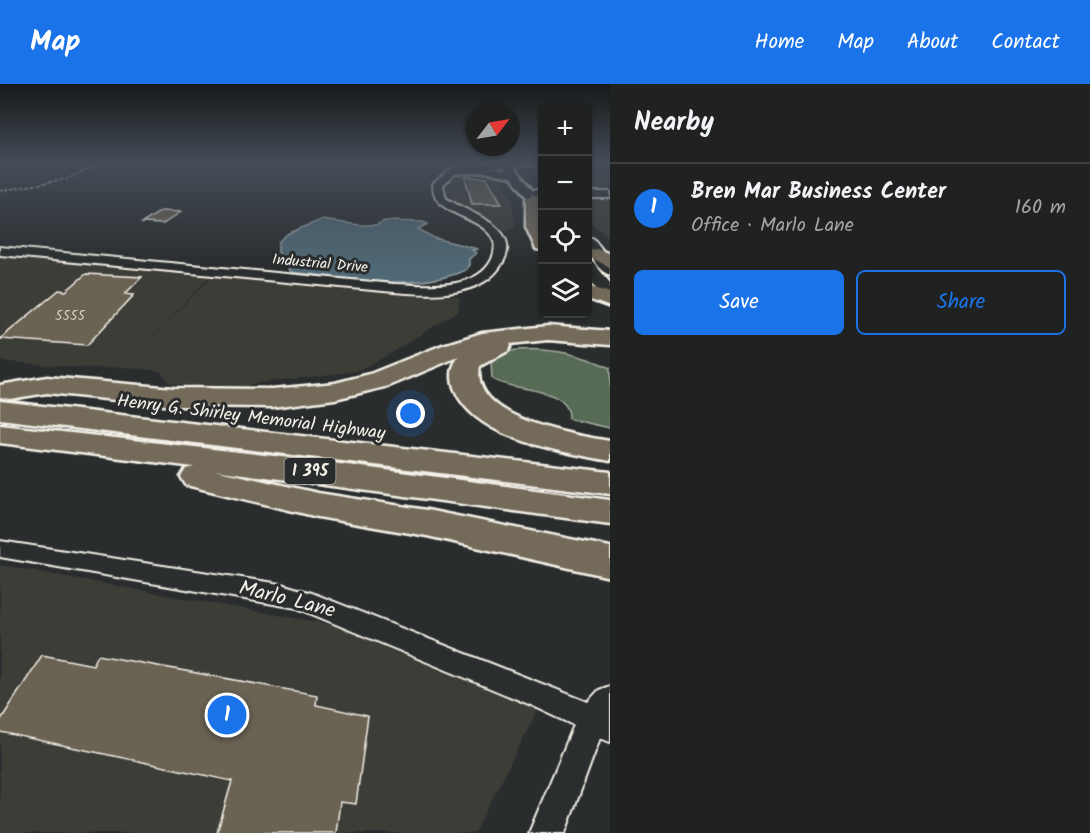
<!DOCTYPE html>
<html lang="en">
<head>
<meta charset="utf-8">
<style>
  body { margin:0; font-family:Kalam,sans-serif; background:#2d2f2f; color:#f1f3f6 }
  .controls { position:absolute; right:18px; top:18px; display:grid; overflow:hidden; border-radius:9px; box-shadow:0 2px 4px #0004 }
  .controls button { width:54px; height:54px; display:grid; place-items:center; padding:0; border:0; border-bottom:2px solid #3d3f40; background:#202222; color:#f1f3f6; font:30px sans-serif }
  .compass { position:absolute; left:466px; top:18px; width:54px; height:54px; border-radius:50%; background:#202222; box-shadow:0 2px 4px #0004; rotate:59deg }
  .you { position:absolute; left:411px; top:330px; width:21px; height:21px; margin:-15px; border:4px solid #fff; border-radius:50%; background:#1a73e8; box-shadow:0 0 0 9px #1a73e833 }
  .badge { display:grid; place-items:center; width:39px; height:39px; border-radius:50%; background:#1a73e8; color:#fff; font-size:20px; font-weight:700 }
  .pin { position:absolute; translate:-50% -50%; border:3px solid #fff; box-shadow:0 2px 6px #0006 }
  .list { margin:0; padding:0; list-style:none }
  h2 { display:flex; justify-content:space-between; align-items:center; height:78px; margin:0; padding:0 24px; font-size:26px }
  h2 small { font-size:20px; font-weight:400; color:#a2a4a5 }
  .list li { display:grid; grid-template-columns:39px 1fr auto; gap:18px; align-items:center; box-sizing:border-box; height:90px; padding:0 24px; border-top:2px solid #3d3f40 }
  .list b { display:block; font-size:22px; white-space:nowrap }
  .list p { margin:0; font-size:20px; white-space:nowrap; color:#a2a4a5 }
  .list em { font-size:20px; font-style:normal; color:#a2a4a5 }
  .actions { display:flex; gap:12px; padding:18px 24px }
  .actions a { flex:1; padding:14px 0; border:2px solid #1a73e8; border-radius:9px; text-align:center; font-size:21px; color:#1a73e8 }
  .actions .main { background:#1a73e8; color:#fff }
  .icon { flex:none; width:33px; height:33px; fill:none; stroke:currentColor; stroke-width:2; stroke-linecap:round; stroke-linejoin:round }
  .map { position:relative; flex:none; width:610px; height:749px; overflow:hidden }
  header { display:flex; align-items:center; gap:36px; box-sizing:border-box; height:84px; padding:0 30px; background:#1a73e8; color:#fff }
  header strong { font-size:28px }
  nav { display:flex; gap:33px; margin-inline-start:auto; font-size:21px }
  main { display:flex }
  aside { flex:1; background:#202222 }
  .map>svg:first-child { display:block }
  .built { fill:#3e3d39 }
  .green { fill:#566b56; stroke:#a5ae9f; stroke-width:1.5 }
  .water { fill:#506774; stroke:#929ea2; stroke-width:1.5 }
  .building { fill:#6b6253; stroke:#f4f1e8; stroke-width:1.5 }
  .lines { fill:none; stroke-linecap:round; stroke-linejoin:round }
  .minor-casing { stroke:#f4f1e8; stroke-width:4 }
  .tertiary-casing { stroke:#f4f1e8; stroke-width:4 }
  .secondary-casing { stroke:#f4f1e8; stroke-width:5 }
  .motorway-casing { stroke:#f4f1e8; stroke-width:5 }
  .minor { fill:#2a2d2e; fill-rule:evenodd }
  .tertiary { fill:#2a2d2e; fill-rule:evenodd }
  .secondary { fill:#2a2d2e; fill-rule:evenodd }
  .motorway { fill:#736b5a; fill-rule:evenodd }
  .rail { stroke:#f4f1e8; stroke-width:1.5; stroke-dasharray:4 1.5; stroke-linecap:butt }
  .labels { text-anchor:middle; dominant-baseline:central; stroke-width:6; stroke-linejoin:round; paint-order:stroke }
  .far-number-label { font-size:14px; fill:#d2cdc3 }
  .far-street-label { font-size:15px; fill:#f4f1e8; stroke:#2a2d2e }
  .shield { fill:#2a2d2e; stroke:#b7b6b0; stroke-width:1.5 }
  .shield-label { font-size:16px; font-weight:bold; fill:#f4f1e8 }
  .street-label { font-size:18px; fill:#f4f1e8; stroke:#2a2d2e }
  .near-street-label { font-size:21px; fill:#f4f1e8; stroke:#2a2d2e }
</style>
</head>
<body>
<header>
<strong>Map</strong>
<nav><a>Home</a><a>Map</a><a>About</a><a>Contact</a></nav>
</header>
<main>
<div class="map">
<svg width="610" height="749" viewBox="0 0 610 749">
  <rect width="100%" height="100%" fill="#2a2d2e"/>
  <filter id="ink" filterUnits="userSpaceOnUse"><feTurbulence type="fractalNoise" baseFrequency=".0167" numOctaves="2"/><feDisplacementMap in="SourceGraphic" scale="12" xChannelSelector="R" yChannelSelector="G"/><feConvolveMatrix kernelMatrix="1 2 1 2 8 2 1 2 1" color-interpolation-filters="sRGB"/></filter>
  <g filter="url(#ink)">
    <g class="built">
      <path d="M588,87l8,3h14v19l-22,-1z"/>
      <path d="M482,88l16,1 14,25 3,27 -7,7 -50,-28 -12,-15 3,-8 9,-8z"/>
      <path d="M588,115h22v40l-22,-20z"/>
      <path d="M0,171l211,20 -79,83 82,-84 246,23 -2,14 -65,41 -36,19 -106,13 -10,7 -72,-8 -8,-12 -38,-4 -37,1 -86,-7z"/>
      <path d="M0,481l333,60 205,84 -63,124h-475z"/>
    </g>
    <path class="green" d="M516,266c33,-2 65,4 94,18v60l-41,-9c2,-34 -59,-27 -77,-40l-1,-16 11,-9z"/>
    <path class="water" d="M321,136l39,5h16l9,-4 38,1 5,2 -10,5 16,9 44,11 -6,1 4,3 -7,6v6l-3,5c-52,23 -120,7 -175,2l-13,-20v-10l9,-8z"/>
    <g class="building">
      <path d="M465,93l22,1 15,26h-30z"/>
      <path d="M161,127l20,1 -18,12 -21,-1z"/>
      <path d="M86,190l56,3 -17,17 9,1 -47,50 -87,-6 59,-49 7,1z"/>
      <path d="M42,571l51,10 5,-10 219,40 -1,10 52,11 -12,88 -16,-2 -4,31h-119l15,-52 -232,-49v-11z"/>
    </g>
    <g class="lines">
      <defs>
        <g id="minor">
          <path d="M515,78h27v2l-24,1z"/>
          <path d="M0,457l281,43 31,9 276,109 11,-12 11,-4v56l-10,-4 -35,95h-36l45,-108 -43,-20 -234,-97 -297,-51z"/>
        </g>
        <g id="tertiary">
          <path d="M496,78l26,1 -4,3 -58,3 -17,16 3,13c17,12 41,18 55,34 8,9 8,20 2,30 -20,37 -73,33 -109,30l-394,-37v-8l394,37c30,1 82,8 98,-25 3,-7 4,-16 0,-22 -15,-23 -60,-21 -59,-53l22,-19z"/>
          <path d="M529,106h13v6l-17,-1 -1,-2z"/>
          <rect x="588" y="108" width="22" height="6"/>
        </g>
        <g id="secondary">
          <path d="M501,78h10l31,41v11l-4,-1 -26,-36 -27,-5 -32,2 -5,-3c14,-10 43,-4 59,-1z"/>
          <path d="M588,154l5,1 17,21v15c-14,-4 -23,-25 -22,-37z"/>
          <path d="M588,177l6,2 16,20v16c-15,-4 -23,-24 -22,-38z"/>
        </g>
        <g id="motorway">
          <path d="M533,110l7,4 2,52 -6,-1 -10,-22v-29z"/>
          <path d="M597,165l13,5v13l-19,-9 -3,-4 3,-4z"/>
          <path d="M588,202l22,7v14l-22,-8z"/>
          <path d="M548,242l62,5v14l-62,-5 -38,4 1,2 -3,5 -28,15c-11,53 94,69 130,75v20c-47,-9 -134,-21 -155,-71 -5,-13 -4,-25 5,-34l-71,30 -54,13 -63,8 -98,-1 -127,-13 -37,6 -10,-2v-12l47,-8 127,11 98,1 33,-3 30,-3 35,-9 70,-28 42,-13z"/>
          <path d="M0,317l610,71v22l-610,-75z"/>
          <path d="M0,341l317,36 293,39v24l-396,-54 104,23 109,17 183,37v30l-183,-41 -109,-19 -132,-32 -5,-8 5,-8 8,-2 -194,-24z"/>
        </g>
      </defs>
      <use href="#minor" class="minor-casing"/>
      <use href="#tertiary" class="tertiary-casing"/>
      <use href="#secondary" class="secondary-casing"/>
      <use href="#motorway" class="motorway-casing"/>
      <use href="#minor" class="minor"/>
      <use href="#tertiary" class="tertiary"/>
      <use href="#secondary" class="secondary"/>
      <use href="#motorway" class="motorway"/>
      <path class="rail" d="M0,107l67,-12 37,-17"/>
    </g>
  </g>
  <linearGradient id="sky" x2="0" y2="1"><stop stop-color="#171919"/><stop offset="0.43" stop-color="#444c57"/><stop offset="1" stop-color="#444c57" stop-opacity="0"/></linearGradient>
  <rect width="610" height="183" fill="url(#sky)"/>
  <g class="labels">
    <g class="far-number-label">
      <text x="70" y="232">5555</text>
    </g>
    <g class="far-street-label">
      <text transform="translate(320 180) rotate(5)">Industrial Drive</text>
    </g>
    <rect class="shield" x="284.5" y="374" width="51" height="26" rx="4.5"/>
    <g class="shield-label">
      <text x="310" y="387">I 395</text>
    </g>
    <g class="street-label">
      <text transform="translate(251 334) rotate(7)">Henry G. Shirley Memorial Highway</text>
    </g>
    <g class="near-street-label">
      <text transform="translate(287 516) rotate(14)">Marlo Lane</text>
    </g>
  </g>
</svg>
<div class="controls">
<button>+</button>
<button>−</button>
<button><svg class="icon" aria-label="locate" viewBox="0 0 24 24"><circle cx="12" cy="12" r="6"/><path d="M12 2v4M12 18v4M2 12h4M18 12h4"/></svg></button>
<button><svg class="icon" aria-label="layers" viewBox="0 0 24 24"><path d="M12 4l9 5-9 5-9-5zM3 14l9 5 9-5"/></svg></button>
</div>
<svg class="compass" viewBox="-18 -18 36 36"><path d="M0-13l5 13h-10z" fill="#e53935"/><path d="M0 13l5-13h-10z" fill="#a2a4a5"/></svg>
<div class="you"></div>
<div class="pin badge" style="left:227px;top:631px">1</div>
</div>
<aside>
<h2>Nearby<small></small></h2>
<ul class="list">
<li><span class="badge">1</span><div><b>Bren Mar Business Center</b><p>Office · Marlo Lane</p></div><em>160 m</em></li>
</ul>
<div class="actions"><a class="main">Save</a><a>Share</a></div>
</aside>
</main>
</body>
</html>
